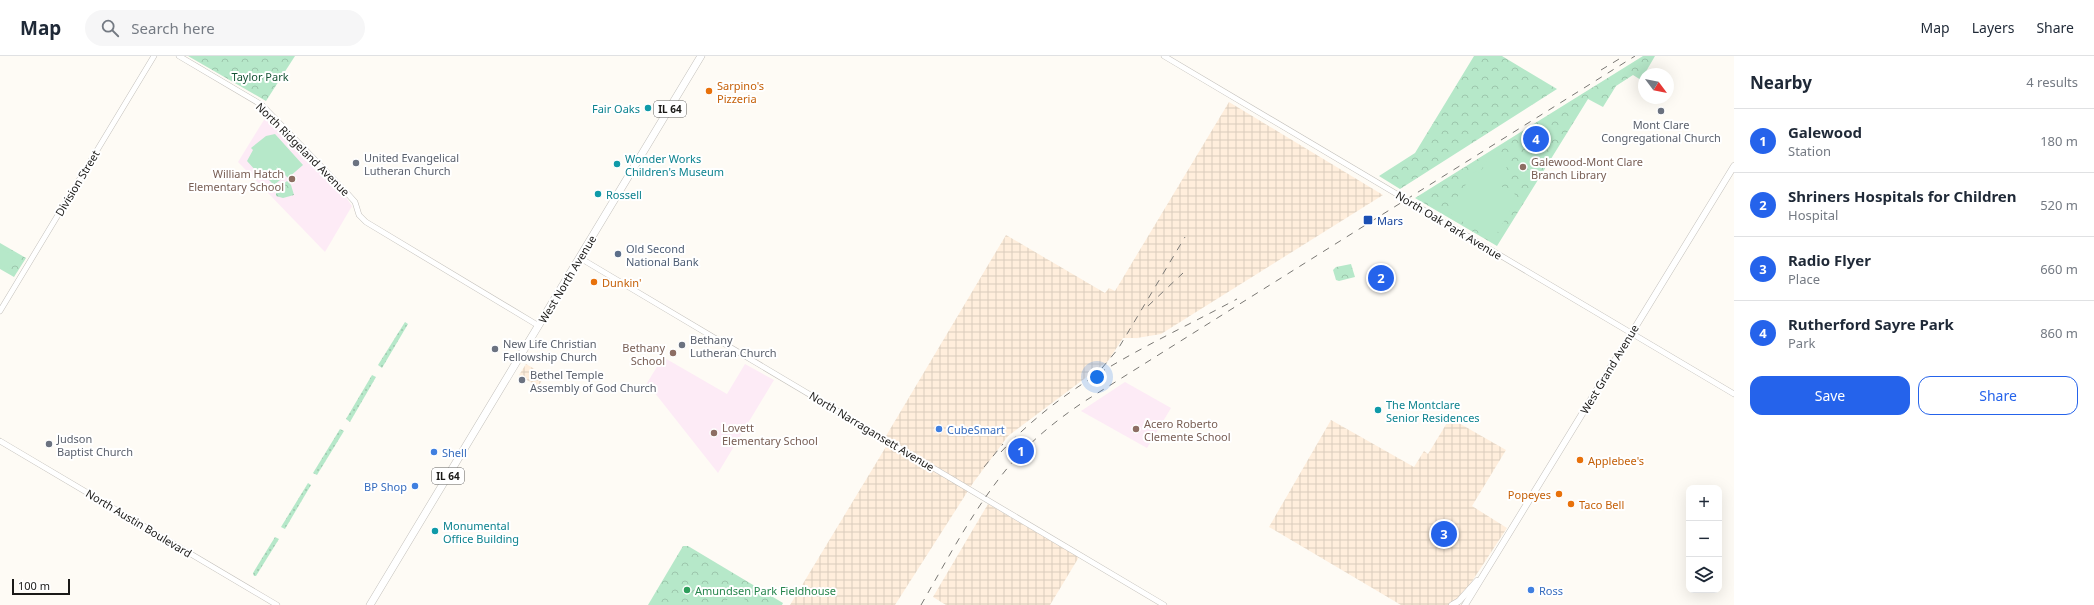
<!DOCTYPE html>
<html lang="en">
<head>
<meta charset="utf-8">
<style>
  body { margin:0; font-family:"Noto Sans",sans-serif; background:#f6f6f7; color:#1f2937 }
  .controls { position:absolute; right:12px; bottom:12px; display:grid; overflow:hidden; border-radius:8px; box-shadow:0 4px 16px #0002 }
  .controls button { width:36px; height:36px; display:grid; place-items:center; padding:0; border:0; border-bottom:1px solid #e0e1e3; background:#fff; color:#1f2937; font:20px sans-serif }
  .compass { position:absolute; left:1638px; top:12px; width:36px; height:36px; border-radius:50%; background:#fff; box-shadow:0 4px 16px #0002; rotate:122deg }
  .scale { position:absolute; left:12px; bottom:10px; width:58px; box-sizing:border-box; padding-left:4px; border:2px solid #1a1917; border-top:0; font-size:11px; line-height:14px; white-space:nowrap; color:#1a1917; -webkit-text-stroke:3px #fff; paint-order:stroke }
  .you { position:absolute; left:1097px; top:321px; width:14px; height:14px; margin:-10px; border:3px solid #fff; border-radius:50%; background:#1a73e8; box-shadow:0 0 0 6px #1a73e833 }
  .badge { display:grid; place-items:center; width:26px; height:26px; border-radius:50%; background:#2563eb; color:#fff; font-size:13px; font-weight:700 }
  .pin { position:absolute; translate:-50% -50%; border:2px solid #fff; box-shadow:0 1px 4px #0006 }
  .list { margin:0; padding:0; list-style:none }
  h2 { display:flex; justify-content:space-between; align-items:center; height:52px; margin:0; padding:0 16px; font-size:17px }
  h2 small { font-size:13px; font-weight:400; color:#747a83 }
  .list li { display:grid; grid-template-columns:26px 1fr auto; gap:12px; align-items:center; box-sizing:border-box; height:64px; padding:0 16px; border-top:1px solid #e0e1e3 }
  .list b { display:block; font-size:15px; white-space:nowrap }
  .list p { margin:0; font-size:13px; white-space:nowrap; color:#747a83 }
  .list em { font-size:13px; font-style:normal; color:#747a83 }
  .actions { display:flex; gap:8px; padding:12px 16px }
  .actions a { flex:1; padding:9px 0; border:1px solid #2563eb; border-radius:12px; text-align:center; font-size:14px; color:#2563eb }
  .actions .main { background:#2563eb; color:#fff }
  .icon { flex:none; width:22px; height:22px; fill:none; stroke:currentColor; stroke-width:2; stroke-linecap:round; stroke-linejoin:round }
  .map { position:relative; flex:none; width:1734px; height:549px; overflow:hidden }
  header { display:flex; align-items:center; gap:24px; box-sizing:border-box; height:56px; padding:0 20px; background:#fff; border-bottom:1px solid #e0e1e3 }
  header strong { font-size:19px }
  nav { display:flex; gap:22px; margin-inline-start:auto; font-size:14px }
  .search { width:280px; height:36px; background:#f6f6f7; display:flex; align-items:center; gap:10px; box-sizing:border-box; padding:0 14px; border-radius:22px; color:#747a83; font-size:15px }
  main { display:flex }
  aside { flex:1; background:#fff }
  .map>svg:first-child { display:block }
  .industrial { fill:url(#industrial-grid) }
  .education { fill:#fdebf6 }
  .grass { fill:url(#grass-dots) }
  .park { fill:url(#park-crowns) }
  .pitch { fill:#b6e8c9 }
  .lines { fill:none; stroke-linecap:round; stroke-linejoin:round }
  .tertiary-casing { stroke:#c4c1bc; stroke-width:6 }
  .secondary-casing { stroke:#c4c1bc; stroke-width:7 }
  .primary-casing { stroke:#c4c1bc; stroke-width:8 }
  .tertiary { stroke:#fff; stroke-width:5 }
  .secondary { stroke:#fff; stroke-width:6 }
  .primary { stroke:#fff; stroke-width:7 }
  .rail { stroke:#7a7874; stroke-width:1; stroke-dasharray:7 7; stroke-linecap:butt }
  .food-dot { fill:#e8710a; stroke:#fff; stroke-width:1.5 }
  .culture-dot { fill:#0f9aa8; stroke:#fff; stroke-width:1.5 }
  .worship-dot { fill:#6b7280; stroke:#fff; stroke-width:1.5 }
  .education-dot { fill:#8d6e63; stroke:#fff; stroke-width:1.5 }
  .transit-dot { fill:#1a4fb4; stroke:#fff; stroke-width:1.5 }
  .service-dot { fill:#5c6f8a; stroke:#fff; stroke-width:1.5 }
  .shop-dot { fill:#3f7fe0; stroke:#fff; stroke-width:1.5 }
  .leisure-dot { fill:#2e9e5b; stroke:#fff; stroke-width:1.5 }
  .labels { text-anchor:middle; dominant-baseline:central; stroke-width:4; stroke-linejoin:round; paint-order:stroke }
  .shield { fill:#fff; stroke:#5f5e5d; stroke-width:1 }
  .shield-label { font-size:10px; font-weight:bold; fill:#1a1917 }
  .park-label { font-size:11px; fill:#165335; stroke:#fff }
  .food-label { font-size:11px; fill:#c56008; stroke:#fff; text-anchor:start }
  .culture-label { font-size:11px; fill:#0d838f; stroke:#fff; text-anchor:start }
  .worship-label { font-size:11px; fill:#5b616d; stroke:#fff; text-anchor:start }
  .street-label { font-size:11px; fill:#1a1917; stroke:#fff }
  .education-label { font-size:11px; fill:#785e54; stroke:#fff; text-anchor:start }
  .transit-label { font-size:11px; fill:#164399; stroke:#fff; text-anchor:start }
  .service-label { font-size:11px; fill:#4e5e75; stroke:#fff; text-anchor:start }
  .shop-label { font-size:11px; fill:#366cbe; stroke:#fff; text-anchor:start }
  .leisure-label { font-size:11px; fill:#27864d; stroke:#fff; text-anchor:start }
</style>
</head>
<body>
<header>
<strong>Map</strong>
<div class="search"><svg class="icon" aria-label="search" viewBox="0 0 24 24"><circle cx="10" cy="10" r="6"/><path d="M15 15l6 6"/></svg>Search here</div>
<nav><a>Map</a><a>Layers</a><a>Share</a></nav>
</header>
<main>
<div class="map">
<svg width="1734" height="549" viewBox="0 0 1734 549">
  <defs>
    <pattern id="industrial-grid" width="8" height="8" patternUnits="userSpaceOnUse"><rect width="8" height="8" fill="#ffeedc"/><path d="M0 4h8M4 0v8" fill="none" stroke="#daccbc"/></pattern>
    <pattern id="grass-dots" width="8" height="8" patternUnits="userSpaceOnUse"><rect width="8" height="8" fill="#b6e8c9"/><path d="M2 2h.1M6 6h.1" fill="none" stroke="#9cc6ac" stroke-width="1.8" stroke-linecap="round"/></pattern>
    <pattern id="park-crowns" width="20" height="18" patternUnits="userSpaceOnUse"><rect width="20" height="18" fill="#b6e8c9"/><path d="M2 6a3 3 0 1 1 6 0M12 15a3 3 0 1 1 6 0" fill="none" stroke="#9cc6ac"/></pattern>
  </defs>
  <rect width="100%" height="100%" fill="#fefbf5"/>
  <g class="industrial">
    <path d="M1229,46l154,93 -222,139 -24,4h-14l-15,23 -100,75 -35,47 -78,122h-105l97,-160 -4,-4 123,-206 99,58 4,-5 6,3z"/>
    <path d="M526,308l19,11 -7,12 -19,-12z"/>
    <path d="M1450,362l56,32 -34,56 35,22 -42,64 -15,13h-49l-132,-78 62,-107 83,47 10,-16 4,3z"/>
    <path d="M988,448l91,53 -29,48h-104l-13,-8z"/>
  </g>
  <g class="education">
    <path d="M267,59l10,9 66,69 9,13 -27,46 -87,-90z"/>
    <path d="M663,301l64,37 18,-30 29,16 -56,93 -71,-90z"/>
    <path d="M1125,326l46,26 -24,40 -66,-37z"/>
  </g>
  <g class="grass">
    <path d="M405,266l3,2 -26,44 -4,-3z"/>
    <path d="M372,319l4,2 -26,45 -4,-3z"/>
    <path d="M340,373l4,2 -27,44 -4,-2z"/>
    <path d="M308,427l3,2 -26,44 -4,-2z"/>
    <path d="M275,481l4,2 -23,37h-2l-1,-3z"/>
  </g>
  <g class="park">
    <path d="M188,0h107l-29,45z"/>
    <path d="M1474,0h28l55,33 -157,100 -21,-13 36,-23z"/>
    <path d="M1643,0h12l-14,24 -8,-5 -17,11 -13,21 -15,-8 -91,147 -82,-48z"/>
    <path d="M287,125l4,4 3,10 -11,3 -7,-2v-6z"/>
    <path d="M0,187l26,15 -12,19 -14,-8z"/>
    <path d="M1351,208l4,13 -16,4 -3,-1 -3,-10 3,-3z"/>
    <path d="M683,490h5l95,57 -1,2h-134z"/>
  </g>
  <g class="pitch">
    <path d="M275,78l28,31 -15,13 -14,-14 11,12 -11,9 -15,-15 -2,2 -10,-11 6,-11 -2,-2 15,-12z"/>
    <path d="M1541,87l6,4 -7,11 -6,-4z"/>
    <path d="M1491,97l18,10 -12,21 18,10 -6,19 -16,27 -46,-28 28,-41 5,2z"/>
    <path d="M0,192l16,9 -7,12 -9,-6z"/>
    <path d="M736,533l6,6 6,10h-25z"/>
  </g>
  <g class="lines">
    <defs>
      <g id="tertiary">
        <path d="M179,0l83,49 84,87 9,10 4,13 7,7 173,104"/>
        <path d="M1164,0l570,338"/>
        <path d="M580,202l584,347"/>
        <path d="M0,255l154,-255"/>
        <path d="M0,385l277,164"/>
      </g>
      <g id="secondary">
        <path d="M1452,549l7,-4 18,-20"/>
        <path d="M1465,549l269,-439"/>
      </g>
      <path id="primary" d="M370,549l331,-549"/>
    </defs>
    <use href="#tertiary" class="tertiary-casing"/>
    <use href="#secondary" class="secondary-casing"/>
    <use href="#primary" class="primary-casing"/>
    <use href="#tertiary" class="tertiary"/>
    <use href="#secondary" class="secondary"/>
    <use href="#primary" class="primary"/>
    <g class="rail">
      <path d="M1601,14l23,-14"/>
      <path d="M1148,250l35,-33"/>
      <path d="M1102,312l16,-19 67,-112"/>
      <path d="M1001,396c68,-73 150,-107 236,-153"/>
      <path d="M984,411l19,-23"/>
      <path d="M921,549c26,-45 51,-93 84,-134 23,-28 50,-50 80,-70l550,-345"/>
    </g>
  </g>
  <g class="food-dot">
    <circle cx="709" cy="35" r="4"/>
    <circle cx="594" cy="226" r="4"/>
    <circle cx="1580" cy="404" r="4"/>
    <circle cx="1559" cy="438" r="4"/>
    <circle cx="1571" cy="448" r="4"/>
  </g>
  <g class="culture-dot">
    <circle cx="648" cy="52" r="4"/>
    <circle cx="617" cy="108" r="4"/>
    <circle cx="598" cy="138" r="4"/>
    <circle cx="1378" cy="354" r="4"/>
    <circle cx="435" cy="475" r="4"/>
  </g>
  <g class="worship-dot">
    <circle cx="1661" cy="55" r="4"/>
    <circle cx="356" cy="107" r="4"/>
    <circle cx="682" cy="289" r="4"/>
    <circle cx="495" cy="293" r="4"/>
    <circle cx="522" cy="324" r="4"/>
    <circle cx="49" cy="388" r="4"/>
  </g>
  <g class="education-dot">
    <circle cx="1523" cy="111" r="4"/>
    <circle cx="292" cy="123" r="4"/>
    <circle cx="673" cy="297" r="4"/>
    <circle cx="1136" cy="373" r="4"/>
    <circle cx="714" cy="377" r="4"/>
  </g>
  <rect class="transit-dot" x="1363" y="159" width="10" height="10" rx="2"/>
  <circle class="service-dot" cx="618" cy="198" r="4"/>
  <g class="shop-dot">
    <circle cx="939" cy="373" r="4"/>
    <circle cx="434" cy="396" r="4"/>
    <circle cx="415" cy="430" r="4"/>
    <circle cx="1531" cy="534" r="4"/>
  </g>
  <circle class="leisure-dot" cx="687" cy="534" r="4"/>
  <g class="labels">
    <g class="shield">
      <rect x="654" y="45" width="32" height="16" rx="3"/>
      <rect x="432" y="412" width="32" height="16" rx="3"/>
    </g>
    <g class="shield-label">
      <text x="670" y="53">IL 64</text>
      <text x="448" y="420">IL 64</text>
    </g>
    <g class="park-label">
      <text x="260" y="20">Taylor Park</text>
    </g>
    <g class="food-label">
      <text x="717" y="29">Sarpino's<tspan x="717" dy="13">Pizzeria</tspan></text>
      <text x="602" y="226">Dunkin'</text>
      <text x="1588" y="404">Applebee's</text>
      <text x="1551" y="438" text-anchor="end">Popeyes</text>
      <text x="1579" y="448">Taco Bell</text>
    </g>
    <g class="culture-label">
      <text x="640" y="52" text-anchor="end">Fair Oaks</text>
      <text x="625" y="102">Wonder Works<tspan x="625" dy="13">Children's Museum</tspan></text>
      <text x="606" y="138">Rossell</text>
      <text x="1386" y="348">The Montclare<tspan x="1386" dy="13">Senior Residences</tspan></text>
      <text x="443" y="469">Monumental<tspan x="443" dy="13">Office Building</tspan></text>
    </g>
    <g class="worship-label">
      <text x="1661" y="68" text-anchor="middle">Mont Clare<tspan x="1661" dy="13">Congregational Church</tspan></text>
      <text x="364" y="101">United Evangelical<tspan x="364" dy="13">Lutheran Church</tspan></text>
      <text x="690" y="283">Bethany<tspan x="690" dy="13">Lutheran Church</tspan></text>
      <text x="503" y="287">New Life Christian<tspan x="503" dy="13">Fellowship Church</tspan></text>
      <text x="530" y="318">Bethel Temple<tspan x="530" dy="13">Assembly of God Church</tspan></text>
      <text x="57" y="382">Judson<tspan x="57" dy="13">Baptist Church</tspan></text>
    </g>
    <g class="street-label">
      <text transform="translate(303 93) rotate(45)">North Ridgeland Avenue</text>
      <text transform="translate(77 127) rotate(-59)">Division Street</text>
      <text transform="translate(1449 169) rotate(31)">North Oak Park Avenue</text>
      <text transform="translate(567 223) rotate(-59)">West North Avenue</text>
      <text transform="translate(1609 313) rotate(-59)">West Grand Avenue</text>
      <text transform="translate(872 375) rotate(31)">North Narragansett Avenue</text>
      <text transform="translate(139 467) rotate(31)">North Austin Boulevard</text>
    </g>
    <g class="education-label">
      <text x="1531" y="105">Galewood-Mont Clare<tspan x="1531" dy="13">Branch Library</tspan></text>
      <text x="284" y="117" text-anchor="end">William Hatch<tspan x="284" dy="13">Elementary School</tspan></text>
      <text x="665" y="291" text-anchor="end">Bethany<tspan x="665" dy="13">School</tspan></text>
      <text x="1144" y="367">Acero Roberto<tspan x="1144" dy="13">Clemente School</tspan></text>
      <text x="722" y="371">Lovett<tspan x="722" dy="13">Elementary School</tspan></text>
    </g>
    <g class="transit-label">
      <text x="1377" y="164">Mars</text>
    </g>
    <g class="service-label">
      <text x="626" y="192">Old Second<tspan x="626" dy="13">National Bank</tspan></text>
    </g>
    <g class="shop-label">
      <text x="947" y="373">CubeSmart</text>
      <text x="442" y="396">Shell</text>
      <text x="407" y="430" text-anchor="end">BP Shop</text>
      <text x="1539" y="534">Ross</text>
    </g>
    <g class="leisure-label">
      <text x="695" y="534">Amundsen Park Fieldhouse</text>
    </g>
  </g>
</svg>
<div class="controls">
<button>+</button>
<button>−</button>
<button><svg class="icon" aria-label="layers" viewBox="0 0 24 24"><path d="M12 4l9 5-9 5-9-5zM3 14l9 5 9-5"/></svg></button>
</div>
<svg class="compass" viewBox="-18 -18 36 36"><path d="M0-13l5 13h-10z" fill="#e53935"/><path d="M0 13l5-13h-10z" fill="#747a83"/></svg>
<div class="scale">100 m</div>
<div class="you"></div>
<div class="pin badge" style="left:1021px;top:395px">1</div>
<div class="pin badge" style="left:1381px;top:222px">2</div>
<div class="pin badge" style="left:1444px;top:478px">3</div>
<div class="pin badge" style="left:1536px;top:83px">4</div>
</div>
<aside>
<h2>Nearby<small>4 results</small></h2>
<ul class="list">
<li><span class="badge">1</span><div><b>Galewood</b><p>Station</p></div><em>180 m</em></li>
<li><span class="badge">2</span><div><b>Shriners Hospitals for Children</b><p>Hospital</p></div><em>520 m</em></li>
<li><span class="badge">3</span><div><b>Radio Flyer</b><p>Place</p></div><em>660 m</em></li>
<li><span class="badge">4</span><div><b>Rutherford Sayre Park</b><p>Park</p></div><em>860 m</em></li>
</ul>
<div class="actions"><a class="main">Save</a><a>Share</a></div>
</aside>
</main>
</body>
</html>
